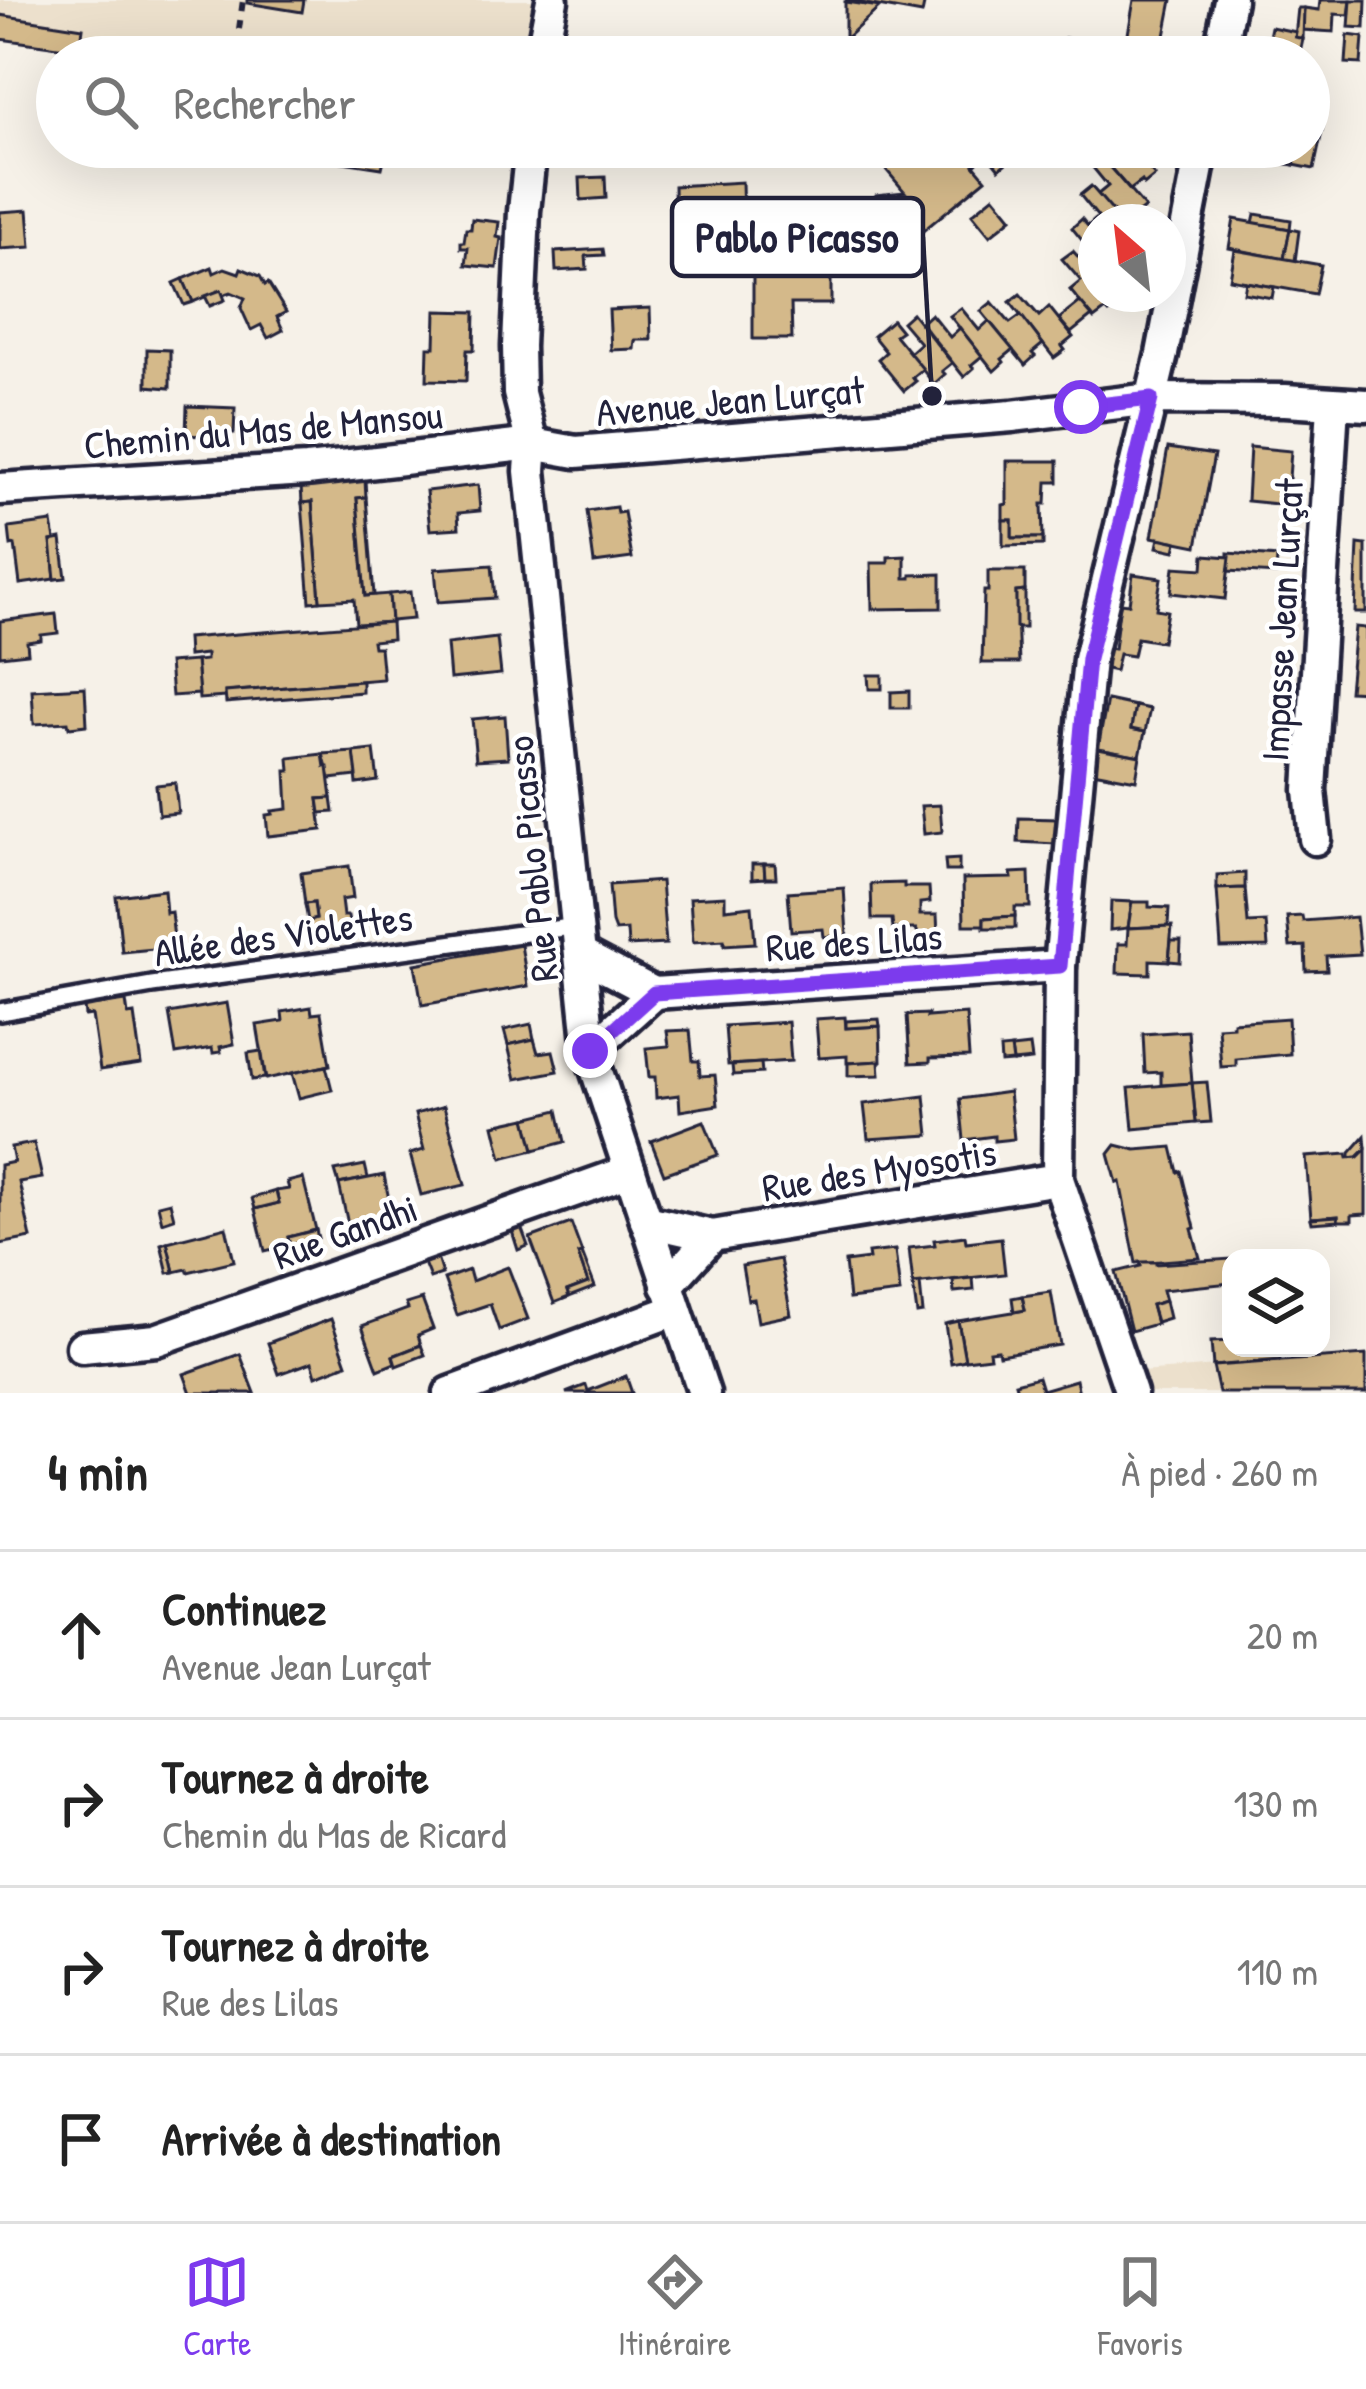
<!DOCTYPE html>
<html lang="fr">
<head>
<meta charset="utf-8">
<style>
  body { margin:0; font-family:"Patrick Hand",sans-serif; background:#f2f2f2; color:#222 }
  .controls { position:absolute; right:36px; bottom:36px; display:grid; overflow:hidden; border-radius:24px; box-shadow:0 12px 48px #0002 }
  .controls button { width:108px; height:108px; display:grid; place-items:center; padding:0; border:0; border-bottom:3px solid #e0e0e0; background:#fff; color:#222; font:60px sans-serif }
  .compass { position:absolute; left:1078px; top:204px; width:108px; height:108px; border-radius:50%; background:#fff; box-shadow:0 12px 48px #0002; rotate:332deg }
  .stop { position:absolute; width:36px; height:36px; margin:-27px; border:9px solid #7c3aed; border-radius:50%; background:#fff }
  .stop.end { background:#7c3aed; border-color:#fff; box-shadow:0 3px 12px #0008 }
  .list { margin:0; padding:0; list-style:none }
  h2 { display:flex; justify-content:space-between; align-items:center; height:156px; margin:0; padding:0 48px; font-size:51px }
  h2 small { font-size:39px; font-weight:400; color:#767676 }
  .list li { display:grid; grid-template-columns:78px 1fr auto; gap:36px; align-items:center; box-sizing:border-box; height:168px; padding:0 48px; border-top:3px solid #e0e0e0 }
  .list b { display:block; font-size:45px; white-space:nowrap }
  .list p { margin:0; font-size:39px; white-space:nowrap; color:#767676 }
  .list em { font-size:39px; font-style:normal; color:#767676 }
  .icon { flex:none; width:66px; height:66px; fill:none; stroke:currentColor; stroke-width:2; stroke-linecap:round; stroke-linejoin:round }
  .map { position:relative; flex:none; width:1366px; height:1393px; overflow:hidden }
  .search { position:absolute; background:#fff; box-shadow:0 12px 48px #0002; left:36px; right:36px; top:36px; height:132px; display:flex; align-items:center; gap:30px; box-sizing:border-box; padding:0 42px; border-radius:66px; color:#767676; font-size:45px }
  .sheet { height:828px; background:#fff }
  nav { display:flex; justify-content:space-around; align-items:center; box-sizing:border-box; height:168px; border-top:3px solid #e0e0e0; background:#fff; font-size:33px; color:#767676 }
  nav a { display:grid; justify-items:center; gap:6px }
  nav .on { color:#7c3aed }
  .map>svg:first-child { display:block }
  .built { fill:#ece0cc }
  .building { fill:#d4b98a; stroke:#22223b; stroke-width:3 }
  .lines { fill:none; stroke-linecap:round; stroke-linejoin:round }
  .lane-casing { stroke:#22223b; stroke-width:24 }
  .street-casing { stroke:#22223b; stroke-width:39 }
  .path { stroke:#22223b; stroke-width:6; stroke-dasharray:9 9; stroke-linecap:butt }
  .lane { stroke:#fff; stroke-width:15 }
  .street { stroke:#fff; stroke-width:30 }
  .route { stroke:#7c3aed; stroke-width:15 }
  .labels { text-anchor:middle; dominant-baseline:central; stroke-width:9; stroke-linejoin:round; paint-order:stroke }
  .street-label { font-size:39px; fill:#22223b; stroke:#fff }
  .leader { fill:none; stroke:#22223b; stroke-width:4.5 }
  .callout-dot { fill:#22223b; stroke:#fff; stroke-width:4.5 }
  .callout { fill:#fff; stroke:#22223b; stroke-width:4.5 }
  .callout-label { font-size:42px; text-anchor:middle; font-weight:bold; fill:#22223b }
</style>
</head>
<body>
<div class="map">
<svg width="1366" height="1393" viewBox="0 0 1366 1393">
  <rect width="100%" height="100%" fill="#f6f1e8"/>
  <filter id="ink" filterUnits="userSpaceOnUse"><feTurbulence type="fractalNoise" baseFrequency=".00833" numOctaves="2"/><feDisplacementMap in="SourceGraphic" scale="24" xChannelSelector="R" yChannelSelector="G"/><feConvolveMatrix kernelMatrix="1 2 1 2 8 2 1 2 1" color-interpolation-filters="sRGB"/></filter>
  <g filter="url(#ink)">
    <g class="built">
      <path d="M0,0h533l-10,57h-397l-126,-18z"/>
      <path d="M1366,1354v39h-218l-7,-21z"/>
    </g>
    <g class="building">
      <path d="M247,0h57l-2,12 -55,-9z"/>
      <path d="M845,0h80l-3,14z"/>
      <path d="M1134,0h38l-8,41 -36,-7z"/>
      <path d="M1320,0h31l-2,15 -14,-1 -1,18 -32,-2 2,-22 15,2z"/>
      <path d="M1351,0h15l-1,28 -16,-1z"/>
      <path d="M845,2l35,5 -35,32z"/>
      <path d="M1298,8h6l-1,31 -8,-2z"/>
      <path d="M0,15l83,13 -3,22 -80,-11z"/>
      <path d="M1271,27l25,5 -1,5 8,2 -3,14 -33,-7z"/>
      <path d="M1348,35l15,2 -2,27 -15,-1z"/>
      <path d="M1065,38l42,7 -2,12h-44z"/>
      <path d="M1309,76l15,3 -8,46 -7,-1z"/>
      <path d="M1309,124l14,3 -9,42 -20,-4 3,-13 -27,-5h39z"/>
      <path d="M313,147h105l-2,13 -31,-5 -3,13 -71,-11z"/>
      <path d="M906,147h119l-26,22 -12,-15 -13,11 12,14 -102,84 -40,-1v-43l33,1 14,-11 -15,-3 -3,-5 3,-6 29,-3 -22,-26z"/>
      <path d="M1111,147h19l25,29 -11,9 -2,-4 -12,9 -23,-26 11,-9z"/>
      <path d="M1270,147l27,5 -3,13 -27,-4z"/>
      <path d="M1100,156l45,52 -10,8 -3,-4 -11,10 -24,-27 11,-9 -18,-22z"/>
      <path d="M605,177l1,21 -25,2 -1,-22z"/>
      <path d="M742,182l1,37 -26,2v6l-42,1 -1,-42z"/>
      <path d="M1091,186l31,36h-26v14l-8,-10 10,-9 -18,-22z"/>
      <path d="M994,196l18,22 -22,18 -18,-22z"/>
      <path d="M28,210l3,37 -31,2v-37z"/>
      <path d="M1255,214l36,6 -1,9 -37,-6z"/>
      <path d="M472,219l27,3 -2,15 4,1 -4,30 -31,-3 2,-17h-7v-6h3l2,-13h5z"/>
      <path d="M1082,219l14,17v41l-16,-18 10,-9 -18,-22z"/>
      <path d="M1234,219l56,10 -6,30 -55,-11z"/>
      <path d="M1290,229l9,2 -4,30 -11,-2z"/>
      <path d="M603,249l1,6 -18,1 1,13 -31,2 -1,-19z"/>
      <path d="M1235,250l86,15 -6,29 -85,-15z"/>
      <path d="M1073,251l23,26v17h14l9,11 -10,8 -3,-3 -12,9 -24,-29 11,-9 -19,-22z"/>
      <path d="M813,260h18v44h-40l1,35h-39v-74h61z"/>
      <path d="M212,267l2,6 11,-5 14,5 2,-5 19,8 5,9 3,-2 18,29 -9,5 6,13 -15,8 -7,-13 -10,5 -10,-22 4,-10 -14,-6 -8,3 -2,-5 -28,12 -10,-23z"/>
      <path d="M183,279l10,23 -9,3 -10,-22z"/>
      <path d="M1246,282l28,5 -2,11 -28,-5z"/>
      <path d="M221,290l4,10 -15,6 -5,-10z"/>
      <path d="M1020,294l19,22 10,-9 24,30 -11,9 3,4 -11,8 -44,-56z"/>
      <path d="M992,302l18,21 11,-8 22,29 -11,9 3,3 -10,9 -44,-54z"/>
      <path d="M1080,302l12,14 -21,17 -12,-14z"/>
      <path d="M650,308l1,32h-16l-1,9 -23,1 -2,-40z"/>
      <path d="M961,308l18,22 10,-9 24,29 -11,9 2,3 -10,9 -44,-55z"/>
      <path d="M436,311l39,1 -1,38h-7l-1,31 -39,-1 1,-33h7z"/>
      <path d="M912,313l40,50 -10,8 3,3 -11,10 -25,-31 11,-10 -18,-21z"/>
      <path d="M931,314l19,23 10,-9 22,28 -11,9 3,3 -10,9 -43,-54z"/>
      <path d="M892,320l9,11 -6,4 28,34 -11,9 4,3 -12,10 -26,-32 8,-7 -13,-16z"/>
      <path d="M147,349l23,1v38l-23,-2z"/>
      <path d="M187,406l48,2 -1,25h-15v4l-33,-2z"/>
      <path d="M1250,447l41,4 -4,54 -40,-4z"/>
      <path d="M1168,448l46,7 -17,91 -45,-9z"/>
      <path d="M1007,461h51v21h-11l-1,22h-4l1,34h-31v-18h-9v-15l4,-1z"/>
      <path d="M365,480l1,17 -9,1 8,98 24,-2 2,28 -35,2 -2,-25 -34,2 -8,-99 -10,1 -1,-17z"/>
      <path d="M478,485l2,26 -22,2 1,15 -29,2 -4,-39z"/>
      <path d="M366,497l8,98 -9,1 -8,-98z"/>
      <path d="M312,502l8,99 -10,1 -8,-99z"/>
      <path d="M616,507l1,6 7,-1 8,46 -38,5 -7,-52z"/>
      <path d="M1003,520h9v18h31v7l-40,1z"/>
      <path d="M52,522l3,18 -4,1 4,38 -35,5 -5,-39 -4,1 -2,-18z"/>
      <path d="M1159,538l18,4 -2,9 -18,-4z"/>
      <path d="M61,539l5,39 -11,1 -4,-38z"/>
      <path d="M1358,544l8,1v68h-11z"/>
      <path d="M1228,553l49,4 -1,17 -48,-3z"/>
      <path d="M1204,555l26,2 -5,42 -54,-6 3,-26 29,2z"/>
      <path d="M905,556v22h6v-3l30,-1v34l-69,1 -1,-46h17v-6z"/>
      <path d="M492,565l3,33 -57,4 -3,-33z"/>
      <path d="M988,571h37v20l-9,1 3,71h-37l2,-72h4z"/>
      <path d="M1133,574l28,4 -5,31 11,2 -5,31 -25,-4 -4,18 -14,-2 -4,17 -14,-3 7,-20 6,1 6,-46 9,1z"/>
      <path d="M1025,591v37h-6l-3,-1v-35z"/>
      <path d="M410,592l3,27 -22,2 -2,-27z"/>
      <path d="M56,614l2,19 -17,2v5l-14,2 1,11 -28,3v-35z"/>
      <path d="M391,622l1,17 -20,2 1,6h7l3,32 -158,13v5l-26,2 -3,-38 10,-1v-6l-18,2 -1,-18z"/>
      <path d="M1355,627l11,1v64l-17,-1z"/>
      <path d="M497,638l4,36 -51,5 -3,-35z"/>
      <path d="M196,661l3,33 -27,2 -3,-33z"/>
      <path d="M868,675h14v14h-13z"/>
      <path d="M362,681v11l-136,11 -1,-11z"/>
      <path d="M85,687l2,38 -18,2 -1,-5 -34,2 -2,-34z"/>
      <path d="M909,691v17h-18v-16z"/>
      <path d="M1107,700l28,6 -4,23 14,3 -5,24 -42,-8z"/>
      <path d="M1135,706l15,3 -5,23 -14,-3z"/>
      <path d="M505,716l3,42 -32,2 -4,-41z"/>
      <path d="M1098,748l42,8 -4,24 -43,-8z"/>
      <path d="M374,750l4,31 -21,3 -3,-32z"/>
      <path d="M354,752l3,24 -27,3 -7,-25z"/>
      <path d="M323,754l2,13h3l4,31 -14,1 4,31 -54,6 -2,-21 7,-1 -1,-3 16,-2 -2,-38h4l-1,-13z"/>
      <path d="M175,783l3,30 -19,2 -3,-30z"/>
      <path d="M332,798l2,14 -14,1 -2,-14z"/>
      <path d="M940,805l2,27 -18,2 -3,-28z"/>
      <path d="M1019,818l39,1 -2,25 -38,-2z"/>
      <path d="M959,859v12h-13l-1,-11z"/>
      <path d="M752,864h12l1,14 -13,1z"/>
      <path d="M764,864h11l1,14h-11z"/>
      <path d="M349,866l4,32 -12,2 2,16h5l3,21 -40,6 -3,-22 8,-2 -2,-16 -9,1 -4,-31z"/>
      <path d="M1029,872l1,35h-15v9l-31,2v7h-20l-1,-46 49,-1 -1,-5z"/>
      <path d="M1245,873v15l-28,1v-14z"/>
      <path d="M661,881l5,63 -38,2 -1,-16 -12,1 -3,-8 -3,-38z"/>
      <path d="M904,883v4h25l1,15 -10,1v12h17l1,20h-19l-3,-6h-23l-1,-10h-20l-1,-35z"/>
      <path d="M844,888l3,47 -23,2 -1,-8 -32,2 -3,-39z"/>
      <path d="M1245,888l3,35 18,-1 2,25 -47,1 -4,-59z"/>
      <path d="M164,890l2,23 5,-1 4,35 -53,5 -6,-56z"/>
      <path d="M725,896v13l27,-3 3,37 -31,2v-5l-31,2 -3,-44z"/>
      <path d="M1111,901l21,1 -4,26 -18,2z"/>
      <path d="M1132,902h17v5l20,1 -1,18 -40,2z"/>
      <path d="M314,903l2,16 -8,2 -3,-17z"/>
      <path d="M1015,916v12h-31v-10z"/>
      <path d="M1302,916l1,5 53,-4 4,37 -34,2 1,14 -21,1 -1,-25 -15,1 -3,-30z"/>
      <path d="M1172,926l-3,35 -19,-1v14l-33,-1 1,-29h9l1,-16z"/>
      <path d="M1171,941h10l-1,21 -11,-1z"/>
      <path d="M521,945l7,41 -106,19 -7,-41z"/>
      <path d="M126,1001l2,14 6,-1 7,50 -41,6 -8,-55 -7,1 -1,-9z"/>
      <path d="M227,1003l7,41 -14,3 1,5 -8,1 -1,-5 -36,6 -7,-41z"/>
      <path d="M311,1007l1,7 9,-1 9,52 -64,14 -9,-54 26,-4 -1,-9z"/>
      <path d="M928,1014l-1,3 39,-3 3,43 -39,1v4l-20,1 -3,-48z"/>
      <path d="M845,1017l1,11 34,-2 1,35 -34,2v-7l-28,2 -3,-39z"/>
      <path d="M1288,1018l2,36 -54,5v7l-15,1 -3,-40 15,-1v-4z"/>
      <path d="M879,1019l1,7 -34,2v-7z"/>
      <path d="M788,1022l3,39 -63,4 -3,-39z"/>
      <path d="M531,1024l3,15 -26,6 -4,-15z"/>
      <path d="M690,1030l3,31h6l1,15 15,-1 3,30 -38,6 -1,-16 -23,3 -1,-21h-6l-3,-29 23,-2 -2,-15z"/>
      <path d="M1188,1031l4,52 -31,2v-13l-16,1 -2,-39z"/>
      <path d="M534,1039l4,14 15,-2 5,20 -42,8 -8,-34z"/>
      <path d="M1030,1046l2,14 -19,2 -2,-14z"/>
      <path d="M1011,1048l2,14 -12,1 -1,-14z"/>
      <path d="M261,1051l4,27 -13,2 -4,-27z"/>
      <path d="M879,1061l1,14 -32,1v-13z"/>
      <path d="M761,1063l1,10 -29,2 -1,-10z"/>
      <path d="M326,1066l6,24 -33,8 -7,-25z"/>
      <path d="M1207,1082l4,40 -15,1 -4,-40z"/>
      <path d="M1192,1083l4,40 -63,6 -4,-41z"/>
      <path d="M1009,1092l5,47 -20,2v-5l-30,4 -4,-41z"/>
      <path d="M925,1096l4,39 -61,4 -4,-35z"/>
      <path d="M444,1106l21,79 -44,10 -11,-41 14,-4 -9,-36z"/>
      <path d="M558,1110l7,32 -31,8 -8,-32z"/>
      <path d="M526,1118l8,32 -32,8 -8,-33z"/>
      <path d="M704,1121l14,34 -54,19 -13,-33z"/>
      <path d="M1365,1136l1,13 -8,8 -8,1v-5z"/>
      <path d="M34,1143l8,35 -23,4 12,56 -31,6v-79l14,-3 -3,-15z"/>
      <path d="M1116,1145l20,5 36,-3 6,25 3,-1 14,57 -3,1 8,29 -64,5 -16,-81 -3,1 -8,-29z"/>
      <path d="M1366,1149v65l-14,1v6h-14v-5l-27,2 -5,-61 41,-3 1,4 10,-1z"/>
      <path d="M365,1165l3,13 -29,6 -4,-13z"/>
      <path d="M384,1175l9,44 -19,4 -2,-5 -24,6 -9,-40z"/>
      <path d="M303,1178l13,52 -28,7 2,8 -25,6 -10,-42 24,-6 -3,-12 13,-2 -2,-7z"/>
      <path d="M276,1191l3,12 -24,6 -3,-11z"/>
      <path d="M170,1202l4,16 -12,4 -4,-17z"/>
      <path d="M1338,1216v5l-26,2 -1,-5z"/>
      <path d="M571,1223l11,30 -4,1 10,29 -21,8 2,6 -15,6 -24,-65z"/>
      <path d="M226,1227l8,34 -46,11 -1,-3 -13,3 -7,-30z"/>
      <path d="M521,1227l7,19 -10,4 -6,-19z"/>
      <path d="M316,1230l2,8 -28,7 -2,-8z"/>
      <path d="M965,1236l1,6 35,-4 4,36 -92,10 -4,-36 26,-3 -1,-5z"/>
      <path d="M167,1242l7,30 -6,1 -7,-29z"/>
      <path d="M895,1250l5,43 -51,6 -4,-37 24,-3 -1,-6z"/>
      <path d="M582,1253l13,34 -26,10 -2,-6 21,-8 -10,-29z"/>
      <path d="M437,1258l5,16 -12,4 -6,-15z"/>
      <path d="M780,1259l11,56 -33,7 -4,-23 -6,1 -6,-34z"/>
      <path d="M1231,1259v24l-69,7 3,11 -14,4 5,19 -25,7 -15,-59 25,-6 -1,-4h16v2z"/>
      <path d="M508,1267l20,52 -29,11 -9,-26 -33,11 -13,-36 25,-9 3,11z"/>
      <path d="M973,1278l1,12 -20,2 -1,-12z"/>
      <path d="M913,1284h7l3,29 -6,1z"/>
      <path d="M1051,1292l9,53 -61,10 -1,-5 -9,1 1,6 -25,3 -7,-39 67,-11 -3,-14z"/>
      <path d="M1022,1296l3,14 -11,2 -2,-14z"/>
      <path d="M422,1299l11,30 -15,6 3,10 -28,11 2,7 -17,7 -16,-44 46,-17 -2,-5z"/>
      <path d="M1165,1301l4,17 -13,4 -5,-17z"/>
      <path d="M331,1319l16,45 -31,12 -4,-14 -33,12 -11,-31z"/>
      <path d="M958,1321l7,39 -14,3 -6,-39z"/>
      <path d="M1231,1341v7h48l1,12 -67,6 -2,-24z"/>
      <path d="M421,1345l4,10 -29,11 -3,-10z"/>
      <path d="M240,1354l15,39h-64l-7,-19z"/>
      <path d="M1366,1355v38h-147l-6,-27z"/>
      <path d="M626,1376l6,17h-66l20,-8 2,6z"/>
      <path d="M1038,1377l4,13 34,-10 3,13h-73l11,-3 -2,-7z"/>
    </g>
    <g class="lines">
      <defs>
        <path id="lane" d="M0,1012l152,-27 425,-59"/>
        <g id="street">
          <path d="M541,57l11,-57"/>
          <path d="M1219,57l11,-57"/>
          <path d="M531,147l-7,64 -6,135 1,47 13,51 -2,27 60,580 114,342"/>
          <path d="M0,489l307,-19 225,-26 44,8 436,-36 139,-17 134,1 81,5"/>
          <path d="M1315,839l-5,-49 23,-385"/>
          <path d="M580,954l74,39 -64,58"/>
          <path d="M654,993l406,-27"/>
          <path d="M646,1221l66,15 -45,50"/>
          <path d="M712,1236l346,-57"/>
          <path d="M82,1347l74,-7 474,-169"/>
          <path d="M450,1393l225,-83"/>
          <path d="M1131,1393l-73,-214 2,-213 29,-307 73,-305 40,-207"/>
        </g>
      </defs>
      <use href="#lane" class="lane-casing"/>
      <use href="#street" class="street-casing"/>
      <path class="path" d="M239,29l4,-29"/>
      <use href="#lane" class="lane"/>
      <use href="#street" class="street"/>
    </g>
  </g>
  <g class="lines" filter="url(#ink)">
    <path class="route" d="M590,1051l64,-58 406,-27 28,-307 63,-260 -70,8"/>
  </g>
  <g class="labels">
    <g class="street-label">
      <text transform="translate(730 400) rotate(-5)">Avenue Jean Lurçat</text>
      <text transform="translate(263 429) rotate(-5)">Chemin du Mas de Mansou</text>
      <text transform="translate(1281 620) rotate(-87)">Impasse Jean Lurçat</text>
      <text transform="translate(531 859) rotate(-96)">Rue Pablo Picasso</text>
      <text transform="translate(283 934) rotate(-8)">Allée des Violettes</text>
      <text transform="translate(854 941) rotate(-4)">Rue des Lilas</text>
      <text transform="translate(879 1169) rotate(-9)">Rue des Myosotis</text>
      <text transform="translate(345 1231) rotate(-20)">Rue Gandhi</text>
    </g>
  </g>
  <path class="leader" d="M932 396L923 237"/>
  <circle class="callout-dot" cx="932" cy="396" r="12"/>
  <rect class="callout" x="672" y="198" width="251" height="78" rx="12"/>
  <g class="callout-label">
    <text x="797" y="252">Pablo Picasso</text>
  </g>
</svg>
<div class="controls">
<button><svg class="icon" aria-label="layers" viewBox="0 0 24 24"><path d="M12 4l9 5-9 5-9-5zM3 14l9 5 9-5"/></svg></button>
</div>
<svg class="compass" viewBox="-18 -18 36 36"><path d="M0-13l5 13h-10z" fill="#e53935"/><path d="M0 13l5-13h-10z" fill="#767676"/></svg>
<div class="stop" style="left:1081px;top:407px"></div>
<div class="stop end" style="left:590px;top:1051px"></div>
<div class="search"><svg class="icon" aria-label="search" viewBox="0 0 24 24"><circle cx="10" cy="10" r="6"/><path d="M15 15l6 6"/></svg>Rechercher</div>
</div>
<section class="sheet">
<h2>4 min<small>À pied · 260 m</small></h2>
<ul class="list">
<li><svg class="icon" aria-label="ahead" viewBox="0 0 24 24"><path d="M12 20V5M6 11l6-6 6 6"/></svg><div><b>Continuez</b><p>Avenue Jean Lurçat</p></div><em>20 m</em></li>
<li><svg class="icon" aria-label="right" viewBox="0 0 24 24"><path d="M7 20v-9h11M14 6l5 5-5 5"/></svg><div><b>Tournez à droite</b><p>Chemin du Mas de Ricard</p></div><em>130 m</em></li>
<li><svg class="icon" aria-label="right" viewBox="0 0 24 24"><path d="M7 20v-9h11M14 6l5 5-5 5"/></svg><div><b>Tournez à droite</b><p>Rue des Lilas</p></div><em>110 m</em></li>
<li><svg class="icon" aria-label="arrive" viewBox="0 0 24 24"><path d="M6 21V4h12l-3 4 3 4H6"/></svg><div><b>Arrivée à destination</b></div></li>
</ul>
</section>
<nav>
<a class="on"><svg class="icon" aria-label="map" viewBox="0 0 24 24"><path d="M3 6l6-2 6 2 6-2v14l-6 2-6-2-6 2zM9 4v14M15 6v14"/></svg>Carte</a>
<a><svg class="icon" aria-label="directions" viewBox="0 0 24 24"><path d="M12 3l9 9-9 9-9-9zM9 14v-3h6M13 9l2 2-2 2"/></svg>Itinéraire</a>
<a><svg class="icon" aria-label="saved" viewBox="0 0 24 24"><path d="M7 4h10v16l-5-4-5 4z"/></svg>Favoris</a>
</nav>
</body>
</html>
